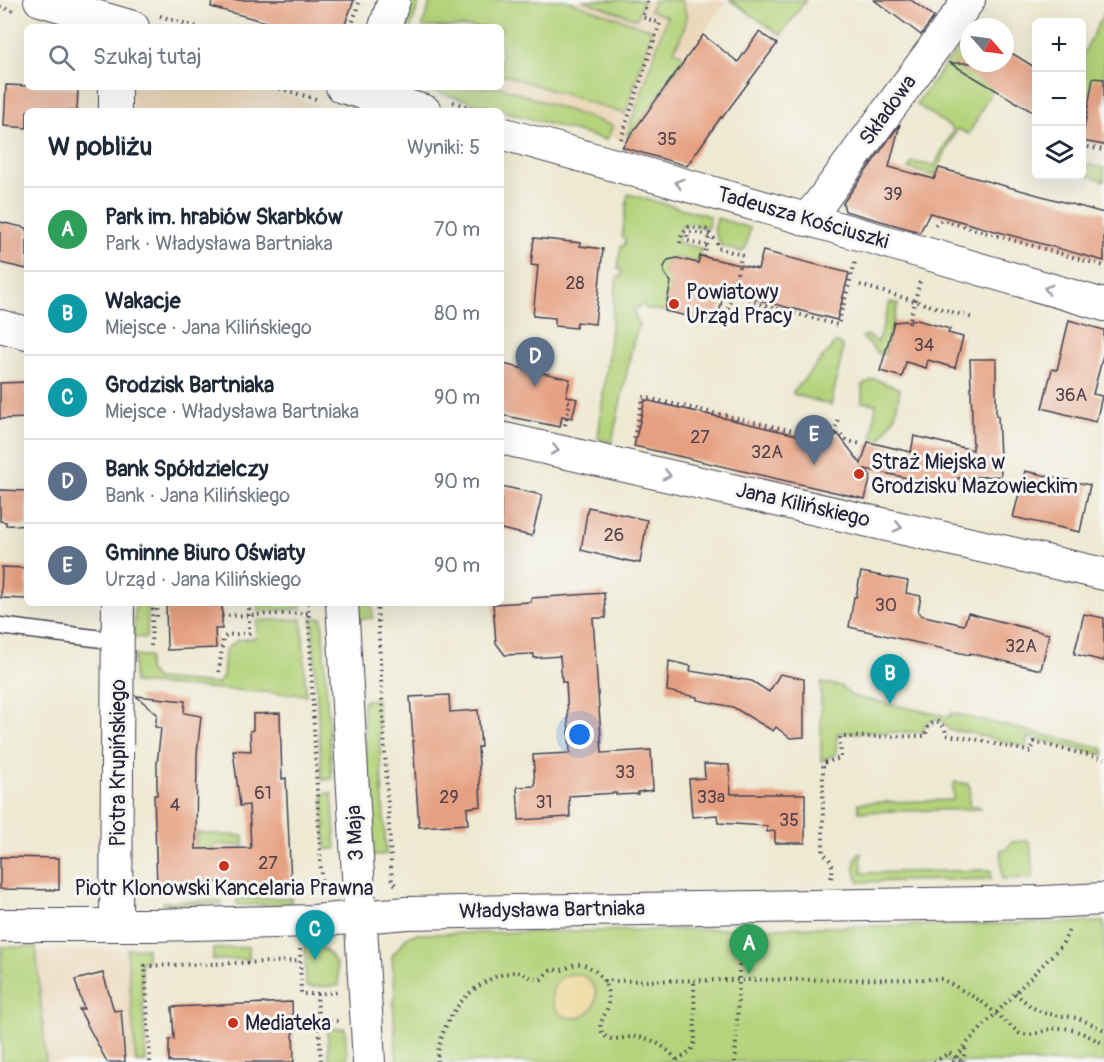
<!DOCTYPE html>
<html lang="pl">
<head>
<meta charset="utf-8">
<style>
  body { margin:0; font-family:Pangolin,sans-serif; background:#f6f6f7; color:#1f2937 }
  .controls { position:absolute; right:18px; top:18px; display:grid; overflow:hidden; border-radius:9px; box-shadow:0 6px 24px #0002 }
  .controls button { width:54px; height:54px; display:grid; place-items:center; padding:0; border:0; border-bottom:2px solid #e0e1e3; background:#fff; color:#1f2937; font:30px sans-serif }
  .compass { position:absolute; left:960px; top:18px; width:54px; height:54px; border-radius:50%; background:#fff; box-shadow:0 6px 24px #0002; rotate:118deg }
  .you { position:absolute; left:580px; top:735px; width:21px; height:21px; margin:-15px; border:4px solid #fff; border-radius:50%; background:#1a73e8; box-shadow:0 0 0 9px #1a73e833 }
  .badge { display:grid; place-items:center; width:39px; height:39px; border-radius:50%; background:#d93025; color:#fff; font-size:20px; font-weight:700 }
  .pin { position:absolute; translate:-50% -50px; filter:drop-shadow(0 2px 3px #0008) }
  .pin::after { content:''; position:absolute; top:32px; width:21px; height:18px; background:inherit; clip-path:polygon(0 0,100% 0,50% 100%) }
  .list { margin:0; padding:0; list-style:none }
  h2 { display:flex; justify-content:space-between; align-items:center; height:78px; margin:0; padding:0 24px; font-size:26px }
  h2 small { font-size:20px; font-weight:400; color:#747a83 }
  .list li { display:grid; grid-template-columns:39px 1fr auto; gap:18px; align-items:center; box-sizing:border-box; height:84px; padding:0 24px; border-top:2px solid #e0e1e3 }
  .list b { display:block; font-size:22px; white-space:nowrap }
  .list p { margin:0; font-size:20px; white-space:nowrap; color:#747a83 }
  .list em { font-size:20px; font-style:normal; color:#747a83 }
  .icon { flex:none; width:33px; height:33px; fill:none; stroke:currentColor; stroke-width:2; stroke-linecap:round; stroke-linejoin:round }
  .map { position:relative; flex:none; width:1104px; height:1062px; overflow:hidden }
  .search { position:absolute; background:#fff; box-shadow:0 6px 24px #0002; left:24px; top:24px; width:480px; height:66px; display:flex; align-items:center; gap:15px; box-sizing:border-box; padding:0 21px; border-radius:9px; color:#747a83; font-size:22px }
  .panel { position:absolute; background:#fff; box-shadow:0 6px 24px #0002; left:24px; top:108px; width:480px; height:498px; border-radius:9px }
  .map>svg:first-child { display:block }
  .built { fill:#ebd8ba }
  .green { fill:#b4d37a; stroke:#6b7a5a; stroke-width:1.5 }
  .sand { fill:#eeda9e; stroke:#887e6c; stroke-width:1.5 }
  .building { fill:#e6a081 }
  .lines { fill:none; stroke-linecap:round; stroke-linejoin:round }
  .lane-casing { stroke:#414052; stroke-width:19 }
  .street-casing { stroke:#414052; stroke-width:34 }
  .path { stroke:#414052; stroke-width:4; stroke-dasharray:1.5 4.5; stroke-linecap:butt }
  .lane { stroke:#fff; stroke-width:16 }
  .street { stroke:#fff; stroke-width:32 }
  .oneway { stroke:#9c9ca7 }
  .poi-dot { fill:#c8321e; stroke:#f6f6f2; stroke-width:2 }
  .labels { text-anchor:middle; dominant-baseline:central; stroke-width:6; stroke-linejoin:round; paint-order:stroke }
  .number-label { font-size:18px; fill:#53424c }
  .street-label { font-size:21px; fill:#22223b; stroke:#f6f6f2 }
  .poi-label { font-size:21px; fill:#22223b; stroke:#f6f6f2; text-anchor:start }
</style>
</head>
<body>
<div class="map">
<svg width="1104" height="1062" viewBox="0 0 1104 1062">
  <rect width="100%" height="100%" fill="#f6f6f2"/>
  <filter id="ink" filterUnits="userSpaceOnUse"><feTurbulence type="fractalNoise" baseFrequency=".0167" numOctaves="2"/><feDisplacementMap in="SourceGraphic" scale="12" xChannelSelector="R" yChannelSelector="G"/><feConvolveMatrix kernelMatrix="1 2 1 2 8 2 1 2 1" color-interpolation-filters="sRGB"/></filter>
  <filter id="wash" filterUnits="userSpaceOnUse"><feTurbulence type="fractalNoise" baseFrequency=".008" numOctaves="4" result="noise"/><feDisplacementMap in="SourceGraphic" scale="24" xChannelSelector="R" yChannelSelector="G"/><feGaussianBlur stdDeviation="1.35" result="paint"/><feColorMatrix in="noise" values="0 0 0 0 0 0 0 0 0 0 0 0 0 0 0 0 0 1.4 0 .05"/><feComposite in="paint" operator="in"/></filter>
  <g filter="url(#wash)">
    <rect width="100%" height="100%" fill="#eee9d2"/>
    <g class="built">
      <path d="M464,0h263l-100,141 -18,-5 -3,4 -173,-49 1,-4h67v-60z"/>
      <path d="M132,87h125l61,18 2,6h-188z"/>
      <path d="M126,949l10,113h-89l-10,-111z"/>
    </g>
    <g class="green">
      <path d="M409,0h11l-9,27h-11z"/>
      <path d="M431,0h135l86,30 -27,84 -124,-40v-47h-78v-3z"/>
      <path d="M582,0h61l-6,19z"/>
      <path d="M654,0h27c11,18 2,33 -7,50l12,8 -56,78 -3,-1 40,-118 -17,-7z"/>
      <path d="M730,0h76l-25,35z"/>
      <path d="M1104,13v88l-22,-4v-41z"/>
      <path d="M969,33v30l24,25 -24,46 -12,-5 -23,47 -26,-8 5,-6 21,4 19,-35 -1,-3 -36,-24z"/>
      <path d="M434,87h67l112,39 -7,14 -173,-49z"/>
      <path d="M1082,163l22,5v13l-22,-8z"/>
      <path d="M628,194l82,22 -2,12 -19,-4 -8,4 -3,15 23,5 -3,15c-13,-3 -33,-13 -34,9l4,6 4,1 -7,32 -19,-2 -3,-5 -10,6 6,15 -6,18 -21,99 -14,-3 19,-162h4l1,-7 -4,-1 3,-23 4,-1v-7l-3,-1z"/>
      <path d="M717,218l33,10 -4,19 -4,5 -20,-6 -8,-14z"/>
      <path d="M890,302l8,2 -14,51 -6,-2 -16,-16 5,-2 11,7z"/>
      <path d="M836,342l6,4 1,4 -12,55 -38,-11v-2z"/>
      <path d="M874,379l26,10 -5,27 -14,23 -9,-1 4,-34 -14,-2v-17z"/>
      <path d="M135,603h14l-3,35 -12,-1z"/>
      <path d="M258,603h43l1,6 -44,2z"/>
      <path d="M357,603h15l1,15 -12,1 -3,-2z"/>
      <path d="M312,618h10l10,161 -10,1z"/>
      <path d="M302,619l4,76 -172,-12v-27h15l-1,14 8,9 61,5 6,-7 2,-27 12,-10 19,-2 1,-17z"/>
      <path d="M821,683l20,3 11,10 98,21 1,-4 153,36v6l-76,-18 -2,10 -56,-14 -21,-3c-7,-14 -22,-14 -26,2l-86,1 -1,21 -15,7z"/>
      <path d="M377,699l9,155 -14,2 -9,-153 3,-3z"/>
      <path d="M955,782l13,2 2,3 -1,18 11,2v2l-121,3 -1,-9 95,-3v-14z"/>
      <path d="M332,793l4,56h-10l-3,-55z"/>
      <path d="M197,833l47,3v10l-29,-2 -1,4 -13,1 -6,31z"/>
      <path d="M1027,841l3,2 3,30 -2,5 -29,1 -1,-29 6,-1 4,-7z"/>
      <path d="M861,853l1,20 127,-3h2v9l-132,3c-5,-7 -6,-21 -1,-28z"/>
      <path d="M291,898v6l-54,1v-6z"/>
      <path d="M220,900l3,4 -60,1v-3z"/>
      <path d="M1104,922v140h-707l-4,-61 2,-8 -3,-37 15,-19 9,-3z"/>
      <path d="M305,944c27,3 34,17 34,42l-33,1z"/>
      <path d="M2,947h34l10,115h-44c-2,-36 -2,-80 0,-115z"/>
      <path d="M249,947v12l-36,1v-11z"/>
      <path d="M147,948v13l-6,1 5,100h-10l-9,-113z"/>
      <path d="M345,1028l2,31 -18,1 -2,-31z"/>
    </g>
    <circle class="sand" cx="574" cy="996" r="22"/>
    <g id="blocks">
      <g class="building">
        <path d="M212,0h142l-10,27h-60l-73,-20z"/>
        <path d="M874,0h37l23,17 -13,18z"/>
        <path d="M759,32l18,12 -55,74 -1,-1 -34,49 -65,-19 81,-112 35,27z"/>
        <path d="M1005,49l31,19v46l-86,-51h55z"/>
        <path d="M1093,78l11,1v66l-22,-4z"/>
        <path d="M6,85l72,3 -1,23h-50v17l-23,-2z"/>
        <path d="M900,124l-11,43 45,12 5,-11 165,45v48l-174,-48 -10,19 -75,-21 -2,-8z"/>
        <path d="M0,222l27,6v41l-27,-6z"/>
        <path d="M534,238l47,5 -1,3 23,3 -8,75 -18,-2 -1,6 -21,-2v-8l-22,-2 5,-50 -7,-1z"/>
        <path d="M763,251l86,22 -12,47 -113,-29 -7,32 -52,-12 6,-29 -7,-9v-6l4,-7 9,-2 21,5 2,-7 58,13z"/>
        <path d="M917,320l33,9 -2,4 15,4 -8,31 -27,-8 -2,8 -20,-6 -4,15 -22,-6 14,-49z"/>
        <path d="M1069,320l35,10v22l-11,42 9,2 -6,26 -54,-14 10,-39 5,1z"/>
        <path d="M970,359h26v57h2l3,60 -43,2 -2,9 -5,-1 -1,1 -85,-18 6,7 -6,23 -231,-53 11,-46 182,42 11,-8 23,30 7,-22 43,10 3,-16 59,14z"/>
        <path d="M503,364l67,15 -4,17 11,3 -5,19 -10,-2 -2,11 -59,-12v-37z"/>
        <path d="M27,382v36l-27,1v-36z"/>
        <path d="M1025,471l65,14 -10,47 -67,-15z"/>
        <path d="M501,486l41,9 -10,41 -31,-7z"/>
        <path d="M0,490l27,1v35l-21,-1v-3l-6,-1z"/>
        <path d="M588,507l59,13 -7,43 -16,-3v1l-43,-11z"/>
        <path d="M2,567l25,1v31l-26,-1z"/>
        <path d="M861,572l47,9 -2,12 15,3 -3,16 2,1v2l44,10 4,-12 81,21 -8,36 -71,-17 -1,2 -120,-28 5,-30h2z"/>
        <path d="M604,593l2,25h-13l9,135 49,-3 2,40 -15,2v2l-22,1v-2l-47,3 1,21 -51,3 -2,-33 18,-1 -2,-31 37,-2 -4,-71h-4l-2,-26 -26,2v-4l-29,1 -9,-12 -3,-39 38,-2v-4z"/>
        <path d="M166,603h49v2h7v24h-7l1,19 -49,2z"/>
        <path d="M1084,614l20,4v43l-30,-7z"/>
        <path d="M669,661l22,5 -1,5 62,10 17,11 11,-18 24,5v58l-14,1 -14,-11 -3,4 -40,-24 -36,-7v-3l-30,-6z"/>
        <path d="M449,695l1,17 28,-2 3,37h-3l3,59 -14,2 1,16 -49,3 -9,-130z"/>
        <path d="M136,696l49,5 -1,12 17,3 -4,38 -1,95 55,-1 -2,-43 -9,1 -7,-56 18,1 -1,-20 3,-1v-16l27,-1 2,66 4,-1 5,105 -71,2v-3l-63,3 -3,-90h3v-31l4,-36 -6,-1 2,-13z"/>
        <path d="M704,764l25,1 2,29h74v49h-30v-12l-8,1v-6l-49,-3 -1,-8 -25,2 -3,-38 16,-1z"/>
        <path d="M0,857l59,1v32l-59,-1z"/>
        <path d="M103,973l11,38 7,-1 4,52h-18l-28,-53h5l-9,-29z"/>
        <path d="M292,1002l2,60h-125v-22l5,-1 -2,-32z"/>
      </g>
    </g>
  </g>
  <g filter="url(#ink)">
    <use href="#blocks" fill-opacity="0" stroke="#414052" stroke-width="1.5"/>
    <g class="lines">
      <defs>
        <path id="lane" d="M0,626l118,15"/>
        <g id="street">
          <path d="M40,0l93,27"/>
          <path d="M385,27l9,-27"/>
          <path d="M342,87l83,24"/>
          <path d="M115,111v-24"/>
          <path d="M501,133l372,105 231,67"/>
          <path d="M806,220l14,-17 149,-203"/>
          <path d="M0,326l27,7"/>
          <path d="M501,438l603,136"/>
          <path d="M342,603l27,459"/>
          <path d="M116,924l2,-321"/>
          <path d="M0,925h153l160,-4 94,-8 637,-11 60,-3"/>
        </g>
      </defs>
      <use href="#lane" class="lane-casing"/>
      <use href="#street" class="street-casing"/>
      <g class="path">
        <path d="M0,7l15,4"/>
        <path d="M160,16l37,11"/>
        <path d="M351,27l9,-27"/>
        <path d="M274,87l42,12"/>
        <path d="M453,102l30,9"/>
        <path d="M621,139l39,-116 -18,-6 6,-17"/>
        <path d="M1082,146l22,4"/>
        <path d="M935,225l7,-5 162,46"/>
        <path d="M680,243l2,-9 7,-7 22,3"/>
        <path d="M707,246l-19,-5 -1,-2 1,-5 2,-2c12,1 28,3 28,16l24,7 -18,68"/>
        <path d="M704,257l7,-29"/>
        <path d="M736,279l16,23 86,23 17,-63"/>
        <path d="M860,285l113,33"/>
        <path d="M909,324l11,-43"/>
        <path d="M565,425l5,-23 -5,-2"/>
        <path d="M834,433l4,-15"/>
        <path d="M634,438l9,-41 182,41c13,-7 12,-5 22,2 4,2 10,3 15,4"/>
        <path d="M157,603v14h3"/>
        <path d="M308,603l14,290"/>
        <path d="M377,603l14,261 1,18 4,3"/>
        <path d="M222,616l88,-3"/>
        <path d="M151,646l2,-43h6"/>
        <path d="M219,672l4,-33 4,-4 22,-2v-30"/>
        <path d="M831,878c3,-11 1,-18 -8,-25v-90l18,-5 -1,-21 86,-1c0,-9 3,-13 12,-14l7,6 1,7 28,4 57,13 3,-10 70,17"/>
        <path d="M739,935v45l203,-1 39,22 38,32c14,5 24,-4 38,-5 17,-1 33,9 47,16"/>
        <path d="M300,949l1,45h16l4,68"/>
        <path d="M604,981l135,-1 -4,82"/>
        <path d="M1015,993l15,13 13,7 35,5 26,12"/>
        <path d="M317,994l20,-2"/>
        <path d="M318,1022l21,-1"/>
        <path d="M677,1060l14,-9 4,-9 -1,-62"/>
        <path d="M150,1062l-5,-96 155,-5"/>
        <path d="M437,1062c2,-43 34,-84 77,-90 11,-1 15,8 27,7 3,-2 7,-8 11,-9 3,-1 6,1 9,0 6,-1 11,-6 17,-6 12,0 25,12 28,22 3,7 3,16 1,23 -3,9 -11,17 -3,26 8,8 22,1 32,2 16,0 33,12 42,25"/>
        <path d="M934,1062l15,-9 13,9"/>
        <path d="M953,1062l13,-18 96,-99 7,-15"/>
        <path d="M963,1062l3,-17"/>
      </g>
      <use href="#lane" class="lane"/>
      <use href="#street" class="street"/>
    </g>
    <defs><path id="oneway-chevron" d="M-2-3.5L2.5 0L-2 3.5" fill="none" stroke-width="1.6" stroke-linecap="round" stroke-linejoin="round" transform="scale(1.5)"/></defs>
    <g class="oneway">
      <use href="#oneway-chevron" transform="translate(679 183) rotate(-164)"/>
      <use href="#oneway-chevron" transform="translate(1048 289) rotate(-164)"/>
      <use href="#oneway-chevron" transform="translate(555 450) rotate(13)"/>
      <use href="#oneway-chevron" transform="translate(667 475) rotate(13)"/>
      <use href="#oneway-chevron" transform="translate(898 527) rotate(13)"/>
    </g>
  </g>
  <g class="poi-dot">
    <circle cx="674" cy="304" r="6"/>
    <circle cx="859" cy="474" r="6"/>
    <circle cx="224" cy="866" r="6"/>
    <circle cx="233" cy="1023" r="6"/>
  </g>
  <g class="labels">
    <g class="number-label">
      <text x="667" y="139">35</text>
      <text x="893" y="194">39</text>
      <text x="575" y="283">28</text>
      <text x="924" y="345">34</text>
      <text x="1071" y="395">36A</text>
      <text x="700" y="437">27</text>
      <text x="767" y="452">32A</text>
      <text x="614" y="535">26</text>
      <text x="886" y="605">30</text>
      <text x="1021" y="646">32A</text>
      <text x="625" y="772">33</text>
      <text x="263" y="793">61</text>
      <text x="449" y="797">29</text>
      <text x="711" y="797">33a</text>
      <text x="544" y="802">31</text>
      <text x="175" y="805">4</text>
      <text x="789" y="820">35</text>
      <text x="268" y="863">27</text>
    </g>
    <g class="street-label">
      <text transform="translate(888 110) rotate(-54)">Składowa</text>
      <text transform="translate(803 218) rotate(16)">Tadeusza Kościuszki</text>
      <text transform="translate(803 505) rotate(13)">Jana Kilińskiego</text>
      <text transform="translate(118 763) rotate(-90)">Piotra Krupińskiego</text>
      <text transform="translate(355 833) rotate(-93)">3 Maja</text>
      <text transform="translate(552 910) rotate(-1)">Władysława Bartniaka</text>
    </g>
    <g class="poi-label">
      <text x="686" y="292">Powiatowy<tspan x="686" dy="24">Urząd Pracy</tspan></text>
      <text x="871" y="462">Straż Miejska w<tspan x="871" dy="24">Grodzisku Mazowieckim</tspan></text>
      <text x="224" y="888" text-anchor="middle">Piotr Klonowski Kancelaria Prawna</text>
      <text x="245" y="1023">Mediateka</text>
    </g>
  </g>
</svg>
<div class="controls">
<button>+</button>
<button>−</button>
<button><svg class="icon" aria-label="layers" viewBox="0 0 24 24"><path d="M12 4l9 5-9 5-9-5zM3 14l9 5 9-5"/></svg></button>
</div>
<svg class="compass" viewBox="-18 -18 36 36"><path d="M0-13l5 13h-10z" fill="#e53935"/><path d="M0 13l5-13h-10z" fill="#747a83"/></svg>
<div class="you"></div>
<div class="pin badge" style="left:749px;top:974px;background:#2e9e5b">A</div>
<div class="pin badge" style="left:890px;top:704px;background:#0f9aa8">B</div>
<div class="pin badge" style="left:315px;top:960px;background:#0f9aa8">C</div>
<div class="pin badge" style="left:535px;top:387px;background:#5c6f8a">D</div>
<div class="pin badge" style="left:814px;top:465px;background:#5c6f8a">E</div>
<div class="search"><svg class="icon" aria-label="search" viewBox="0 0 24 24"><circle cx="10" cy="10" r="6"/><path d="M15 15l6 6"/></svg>Szukaj tutaj</div>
<section class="panel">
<h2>W pobliżu<small>Wyniki: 5</small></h2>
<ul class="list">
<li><span class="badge" style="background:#2e9e5b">A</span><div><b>Park im. hrabiów Skarbków</b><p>Park · Władysława Bartniaka</p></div><em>70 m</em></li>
<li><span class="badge" style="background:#0f9aa8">B</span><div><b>Wakacje</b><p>Miejsce · Jana Kilińskiego</p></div><em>80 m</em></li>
<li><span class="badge" style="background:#0f9aa8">C</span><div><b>Grodzisk Bartniaka</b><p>Miejsce · Władysława Bartniaka</p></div><em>90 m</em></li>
<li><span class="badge" style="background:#5c6f8a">D</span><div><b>Bank Spółdzielczy</b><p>Bank · Jana Kilińskiego</p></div><em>90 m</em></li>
<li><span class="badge" style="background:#5c6f8a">E</span><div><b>Gminne Biuro Oświaty</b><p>Urząd · Jana Kilińskiego</p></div><em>90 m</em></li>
</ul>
</section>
</div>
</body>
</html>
